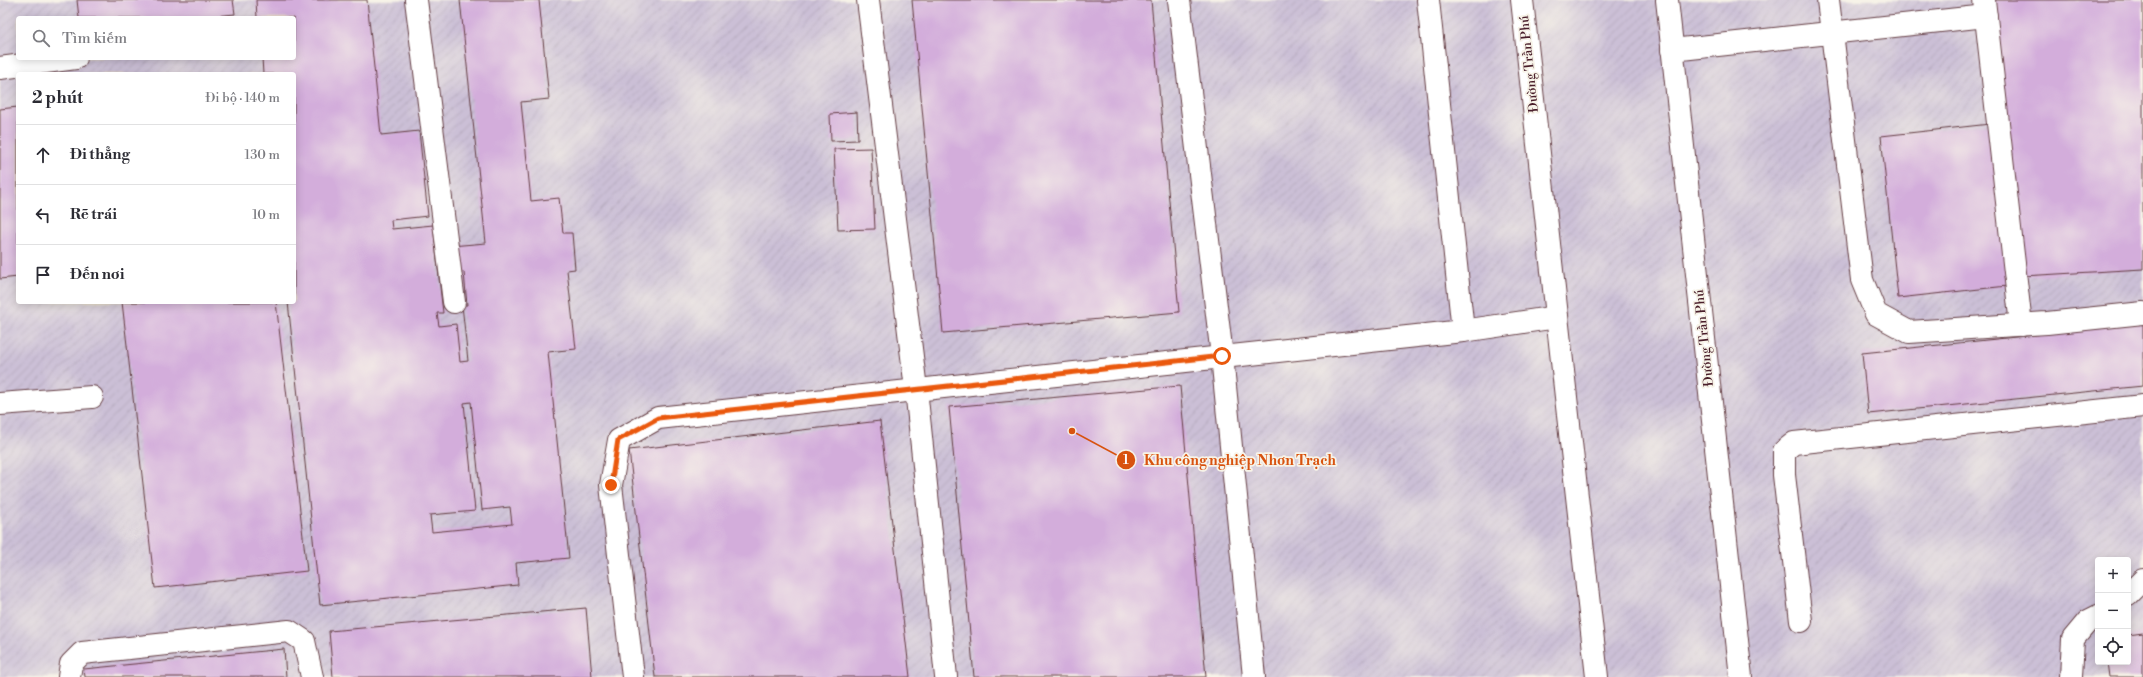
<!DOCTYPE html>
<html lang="vi">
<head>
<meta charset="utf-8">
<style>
  body { margin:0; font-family:"Libre Bodoni",serif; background:#f2f2f3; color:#2b2b33 }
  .controls { position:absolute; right:12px; bottom:12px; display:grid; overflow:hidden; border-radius:4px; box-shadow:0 2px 10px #0003 }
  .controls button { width:36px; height:36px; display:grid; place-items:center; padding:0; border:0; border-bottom:1px solid #e1e1e2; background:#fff; color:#2b2b33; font:20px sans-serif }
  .stop { position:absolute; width:12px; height:12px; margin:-9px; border:3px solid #ea580c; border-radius:50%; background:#fff }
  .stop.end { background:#ea580c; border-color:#fff; box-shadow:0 1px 4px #0008 }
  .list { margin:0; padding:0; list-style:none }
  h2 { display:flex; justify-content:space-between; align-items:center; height:52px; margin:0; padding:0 16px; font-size:17px }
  h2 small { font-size:13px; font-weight:400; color:#7c7c81 }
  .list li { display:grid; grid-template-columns:26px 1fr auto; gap:12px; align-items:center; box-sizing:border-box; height:60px; padding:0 16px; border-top:1px solid #e1e1e2 }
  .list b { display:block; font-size:15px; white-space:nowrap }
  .list em { font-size:13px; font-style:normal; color:#7c7c81 }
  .icon { flex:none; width:22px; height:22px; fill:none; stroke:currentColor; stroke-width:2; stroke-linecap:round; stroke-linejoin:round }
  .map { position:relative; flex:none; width:2143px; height:677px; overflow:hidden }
  .search { position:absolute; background:#fff; box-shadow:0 2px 10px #0003; left:16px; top:16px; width:280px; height:44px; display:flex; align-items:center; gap:10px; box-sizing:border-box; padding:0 14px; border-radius:4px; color:#7c7c81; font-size:15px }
  .panel { position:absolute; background:#fff; box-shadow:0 2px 10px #0003; left:16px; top:72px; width:280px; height:232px; border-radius:4px }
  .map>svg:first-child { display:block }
  .industrial { fill:url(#industrial-furrows); fill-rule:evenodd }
  .building { fill:#d3addb; fill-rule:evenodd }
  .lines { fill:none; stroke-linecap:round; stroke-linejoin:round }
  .minor-casing { stroke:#633c42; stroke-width:24 }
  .major-casing { stroke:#633c42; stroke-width:24 }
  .minor { stroke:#fff; stroke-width:22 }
  .major { stroke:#fff; stroke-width:22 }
  .route { stroke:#ea580c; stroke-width:5 }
  .labels { text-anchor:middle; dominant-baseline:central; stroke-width:3.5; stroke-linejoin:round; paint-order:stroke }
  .street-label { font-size:13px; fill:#4a1f2b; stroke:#f7f3e8 }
  .leader { fill:none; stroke:#d8530f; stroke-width:1.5 }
  .callout-dot { fill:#d8530f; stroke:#f7f3e8; stroke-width:1.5 }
  .mark-label { font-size:12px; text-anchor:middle; font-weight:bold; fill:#fff }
  .callout-label { font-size:14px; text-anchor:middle; font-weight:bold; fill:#d8530f; stroke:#f7f3e8; stroke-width:3.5; stroke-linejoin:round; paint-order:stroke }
</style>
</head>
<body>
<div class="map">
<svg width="2143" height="677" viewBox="0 0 2143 677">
  <defs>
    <pattern id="industrial-furrows" width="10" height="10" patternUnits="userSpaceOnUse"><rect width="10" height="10" fill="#cbbfd6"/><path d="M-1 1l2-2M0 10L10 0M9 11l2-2" fill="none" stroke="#b0a4b8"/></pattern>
  </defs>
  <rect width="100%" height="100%" fill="#f7f3e8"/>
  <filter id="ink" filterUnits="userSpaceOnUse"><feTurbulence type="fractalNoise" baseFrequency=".025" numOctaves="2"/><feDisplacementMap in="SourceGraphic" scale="8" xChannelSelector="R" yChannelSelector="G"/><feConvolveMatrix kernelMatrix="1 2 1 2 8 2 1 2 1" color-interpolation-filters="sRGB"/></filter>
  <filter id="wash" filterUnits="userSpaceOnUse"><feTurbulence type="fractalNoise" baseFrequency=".012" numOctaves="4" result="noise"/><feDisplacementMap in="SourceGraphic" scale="16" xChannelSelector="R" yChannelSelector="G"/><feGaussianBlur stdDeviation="0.9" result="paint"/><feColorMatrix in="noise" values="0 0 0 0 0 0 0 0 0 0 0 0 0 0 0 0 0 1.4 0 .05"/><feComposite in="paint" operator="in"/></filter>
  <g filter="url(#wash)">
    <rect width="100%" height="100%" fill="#f0e2c6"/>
    <path class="industrial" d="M0,0h2143v677h-2143zM18,18h276v40h-276zM18,74h276v228h-276zM2098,560h30v102h-30z"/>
    <g id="blocks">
      <g class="building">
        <path d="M77,0h156l2,14 -41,4h-115z"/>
        <path d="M256,0h111l14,135 38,-4 9,85 -37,4 1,9 41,-4 10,88h-6l2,13 17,-2 4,38 8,-1 -6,-56h5l-3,-33 -10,1 -3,-27 35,-3 -26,-243h79l10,99 -28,3 10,99 28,-3 4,35h9l3,36 -8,1 9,79 -28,3 21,206 -53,5 2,22 -198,20 -32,-303h6v-228h-31l-1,-16h32v-40h-37zM471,402l11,108 28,-3 2,17 -80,8 -2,-17 45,-4 -11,-108z"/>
        <path d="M912,0h239l28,312 -236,21z"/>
        <path d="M1981,0h162v269l-137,8 1,9 -109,12 -17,-162 109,-12z"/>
        <path d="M18,107v170l-18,2v-170z"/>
        <path d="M857,112l1,28 -27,1 -1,-27z"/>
        <path d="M871,148l4,81 -37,1 -4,-81z"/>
        <path d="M122,302h154l31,269 -152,17z"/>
        <path d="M2143,318v68l-275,28 -6,-61 202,-21 -1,-6z"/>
        <path d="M1180,386l26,291h-232l-25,-270z"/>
        <path d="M880,421l30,256h-255l-26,-227z"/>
        <path d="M586,608l6,69h-259l-4,-46z"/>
        <path d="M2143,633v44h-34l-2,-15h21v-27z"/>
        <path d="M284,649l2,28h-201l-1,-8z"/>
      </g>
    </g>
  </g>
  <g filter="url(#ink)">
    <use href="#blocks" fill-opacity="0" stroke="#633c42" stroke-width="1"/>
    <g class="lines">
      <defs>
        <g id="minor">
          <path d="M416,0l38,302"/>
          <path d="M868,0l48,389 30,288"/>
          <path d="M1179,0l43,356 32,321"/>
          <path d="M1428,0l35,331"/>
          <path d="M1828,0l34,280 14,34 33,18 138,-9 96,-10"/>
          <path d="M1984,0l37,325"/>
          <path d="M1672,50l314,-34"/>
          <path d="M0,68l76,-10"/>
          <path d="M0,404l92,-7"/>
          <path d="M2128,595l15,-15"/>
          <path d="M1801,621l-17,-146v-24l10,-8 349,-37"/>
          <path d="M69,677l2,-13 11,-11 207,-22 15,10 8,36"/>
          <path d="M633,677l-22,-192 8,-45 39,-22 805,-87 94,-14"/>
          <path d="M2071,677l2,-38 15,-18 10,-5"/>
        </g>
        <g id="major">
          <path d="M1522,0l75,677"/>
          <path d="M1667,0l74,677"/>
        </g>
      </defs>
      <use href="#minor" class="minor-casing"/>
      <use href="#major" class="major-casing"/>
      <use href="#minor" class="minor"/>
      <use href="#major" class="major"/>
    </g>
  </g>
  <g class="lines" filter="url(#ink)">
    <path class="route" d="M611,485l7,-45 40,-22 564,-62"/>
  </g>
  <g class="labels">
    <g class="street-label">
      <text transform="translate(1529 64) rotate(-96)">Đường Trần Phú</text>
      <text transform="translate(1704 338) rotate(-96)">Đường Trần Phú</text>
    </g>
  </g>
  <path class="leader" d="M1072 431L1126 460"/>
  <g class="callout-dot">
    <circle cx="1072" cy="431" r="4"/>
    <circle cx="1126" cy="460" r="10"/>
  </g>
  <g class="mark-label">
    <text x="1126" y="464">1</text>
  </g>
  <g class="callout-label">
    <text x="1240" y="465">Khu công nghiệp Nhơn Trạch</text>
  </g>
</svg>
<div class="controls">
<button>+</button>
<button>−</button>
<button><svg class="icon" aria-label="locate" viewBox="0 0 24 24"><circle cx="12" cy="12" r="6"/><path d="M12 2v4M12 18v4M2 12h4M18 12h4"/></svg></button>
</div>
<div class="stop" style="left:1222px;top:356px"></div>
<div class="stop end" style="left:611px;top:485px"></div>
<div class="search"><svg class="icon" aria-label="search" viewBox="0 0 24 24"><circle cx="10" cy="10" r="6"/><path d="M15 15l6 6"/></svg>Tìm kiếm</div>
<section class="panel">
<h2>2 phút<small>Đi bộ · 140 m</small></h2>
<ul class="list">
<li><svg class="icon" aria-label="ahead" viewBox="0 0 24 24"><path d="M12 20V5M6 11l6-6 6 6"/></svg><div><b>Đi thẳng</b></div><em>130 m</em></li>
<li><svg class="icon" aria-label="left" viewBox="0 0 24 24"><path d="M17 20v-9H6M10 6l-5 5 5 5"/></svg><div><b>Rẽ trái</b></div><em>10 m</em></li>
<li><svg class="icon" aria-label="arrive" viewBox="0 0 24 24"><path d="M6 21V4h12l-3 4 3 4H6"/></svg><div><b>Đến nơi</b></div></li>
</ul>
</section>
</div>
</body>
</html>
